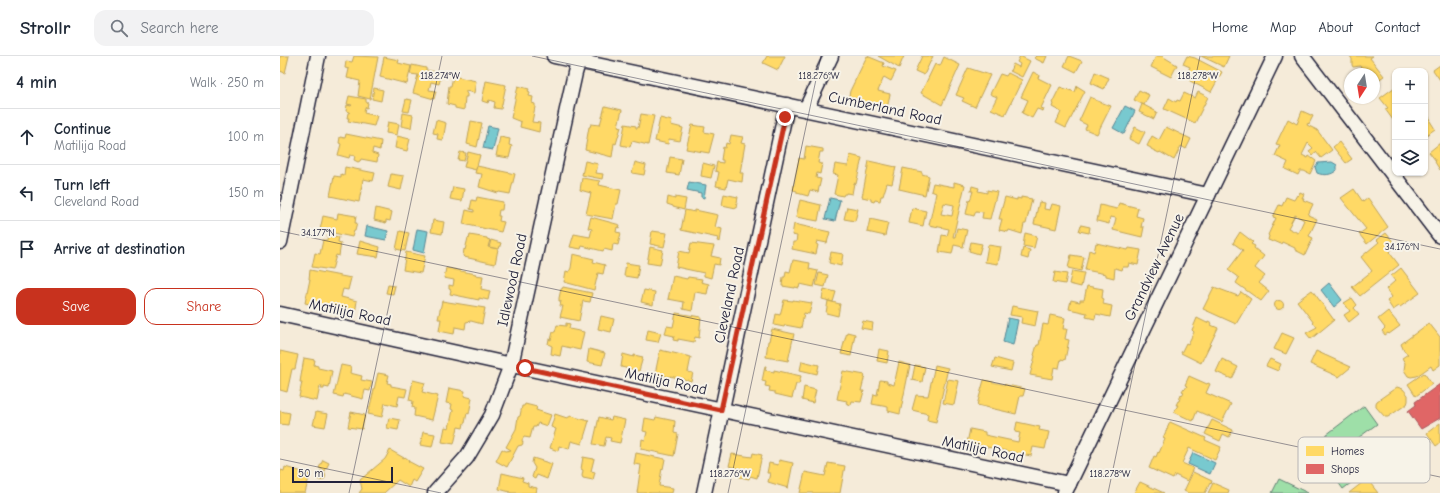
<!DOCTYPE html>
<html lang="en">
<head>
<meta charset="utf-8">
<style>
  body { margin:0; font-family:"Comic Neue",sans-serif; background:#f2f2f3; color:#1f2937 }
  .controls { position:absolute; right:12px; top:12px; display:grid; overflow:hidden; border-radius:8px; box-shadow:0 1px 3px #0004 }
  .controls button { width:36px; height:36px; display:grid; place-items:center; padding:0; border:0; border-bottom:1px solid #e0e1e3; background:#fff; color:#1f2937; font:20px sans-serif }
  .compass { position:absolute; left:1064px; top:12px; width:36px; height:36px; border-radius:50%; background:#fff; box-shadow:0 1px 3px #0004; rotate:192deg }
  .scale { position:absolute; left:12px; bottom:10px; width:101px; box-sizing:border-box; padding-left:4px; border:2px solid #22223b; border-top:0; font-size:11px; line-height:14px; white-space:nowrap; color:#22223b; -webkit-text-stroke:3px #f7f3e8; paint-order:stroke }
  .stop { position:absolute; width:12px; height:12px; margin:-9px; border:3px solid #c8321e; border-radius:50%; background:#fff }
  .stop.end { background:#c8321e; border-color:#fff; box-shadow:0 1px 4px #0008 }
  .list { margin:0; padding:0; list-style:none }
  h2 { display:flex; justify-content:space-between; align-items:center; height:52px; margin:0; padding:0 16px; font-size:17px }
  h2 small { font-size:13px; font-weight:400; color:#747a83 }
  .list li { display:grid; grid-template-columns:26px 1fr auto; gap:12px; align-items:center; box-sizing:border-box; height:56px; padding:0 16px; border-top:1px solid #e0e1e3 }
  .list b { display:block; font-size:15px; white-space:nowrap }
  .list p { margin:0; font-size:13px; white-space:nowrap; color:#747a83 }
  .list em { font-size:13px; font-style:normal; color:#747a83 }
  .actions { display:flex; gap:8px; padding:12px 16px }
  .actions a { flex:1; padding:9px 0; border:1px solid #c8321e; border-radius:12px; text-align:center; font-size:14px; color:#c8321e }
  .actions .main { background:#c8321e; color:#fff }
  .icon { flex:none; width:22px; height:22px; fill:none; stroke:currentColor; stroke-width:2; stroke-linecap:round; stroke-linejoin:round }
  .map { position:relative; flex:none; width:1160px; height:437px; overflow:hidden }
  header { display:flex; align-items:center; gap:24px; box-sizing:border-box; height:56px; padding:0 20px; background:#fff; border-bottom:1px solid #e0e1e3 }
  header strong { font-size:19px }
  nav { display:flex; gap:22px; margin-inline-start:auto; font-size:14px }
  .search { width:280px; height:36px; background:#f2f2f3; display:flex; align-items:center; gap:10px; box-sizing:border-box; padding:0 14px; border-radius:12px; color:#747a83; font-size:15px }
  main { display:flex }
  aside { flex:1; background:#fff }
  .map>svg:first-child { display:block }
  .green { fill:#9edfa8; stroke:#608072 }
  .water { fill:#78c9cf; stroke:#568694 }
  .homes { fill:#ffd966; stroke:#bda259; fill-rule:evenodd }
  .shops { fill:#e06666; stroke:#a75259 }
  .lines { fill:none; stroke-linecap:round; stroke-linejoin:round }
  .minor-casing { stroke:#22223b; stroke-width:17 }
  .minor { stroke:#f7f3e8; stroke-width:14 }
  .route { stroke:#c8321e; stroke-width:5 }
  .ticks { fill:none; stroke:#22223b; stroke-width:1; stroke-opacity:0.45 }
  .labels { text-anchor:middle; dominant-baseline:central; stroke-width:4; stroke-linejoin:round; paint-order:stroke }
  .street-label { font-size:15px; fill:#22223b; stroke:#f7f3e8 }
  .key { fill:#f7f3e8; stroke:#b7b4b4; stroke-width:1 }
  .key-label { font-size:11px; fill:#22223b }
  .ticks-label { font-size:10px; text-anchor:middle; fill:#22223b; stroke:#f7f3e8; stroke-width:4; stroke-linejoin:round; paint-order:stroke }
</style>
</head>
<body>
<header>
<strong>Strollr</strong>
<div class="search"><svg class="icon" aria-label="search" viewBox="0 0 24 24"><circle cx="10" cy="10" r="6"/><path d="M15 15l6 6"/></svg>Search here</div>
<nav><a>Home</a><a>Map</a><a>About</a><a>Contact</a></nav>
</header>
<main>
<aside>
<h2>4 min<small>Walk · 250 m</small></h2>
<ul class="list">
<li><svg class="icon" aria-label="ahead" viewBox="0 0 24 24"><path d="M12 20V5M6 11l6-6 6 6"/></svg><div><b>Continue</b><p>Matilija Road</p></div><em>100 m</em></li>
<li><svg class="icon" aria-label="left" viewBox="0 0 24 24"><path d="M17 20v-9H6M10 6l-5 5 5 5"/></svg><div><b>Turn left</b><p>Cleveland Road</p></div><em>150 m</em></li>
<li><svg class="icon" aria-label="arrive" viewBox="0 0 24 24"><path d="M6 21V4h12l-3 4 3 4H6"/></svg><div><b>Arrive at destination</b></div></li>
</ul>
<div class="actions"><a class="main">Save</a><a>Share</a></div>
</aside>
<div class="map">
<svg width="1160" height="437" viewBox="0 0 1160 437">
  <rect width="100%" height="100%" fill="#f5ebd9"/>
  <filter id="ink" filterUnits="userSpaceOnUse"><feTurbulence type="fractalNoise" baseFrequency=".025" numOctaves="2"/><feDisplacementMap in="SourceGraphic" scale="8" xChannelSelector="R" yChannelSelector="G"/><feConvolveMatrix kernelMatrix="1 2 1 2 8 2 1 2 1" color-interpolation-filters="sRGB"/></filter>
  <g filter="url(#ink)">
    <g class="green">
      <path d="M1084,350l13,18 -38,28 -13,-17z"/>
      <path d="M1088,386l13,18 -38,29 -13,-18z"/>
      <path d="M999,423l29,14h-36z"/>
    </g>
    <g class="water">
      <path d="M845,50l10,5 -11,23 -11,-6z"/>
      <path d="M208,70l10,2 -5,22 -10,-2z"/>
      <path d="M1052,106l5,3v5c-5,5 -13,6 -20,3l-2,-6 3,-4z"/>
      <path d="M409,126l17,3 -2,13 -3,-1v-4l-14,-3z"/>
      <path d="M550,142l10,2 -5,21 -10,-2z"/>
      <path d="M87,170l21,5 -2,9 -21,-4z"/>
      <path d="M137,173l11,2 -4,22 -11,-3z"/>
      <path d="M1049,227l13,17 -8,7 -13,-17z"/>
      <path d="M728,262l10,2 -5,25 -10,-3z"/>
      <path d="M913,397l22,10 -5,11 -22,-10z"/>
    </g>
    <g class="homes">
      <path d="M0,0h9l-4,17 -5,-2z"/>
      <path d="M74,0l24,1 -8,42 -12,-3 2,-15 -13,-3 2,-9 -4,-1 1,-7 6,1z"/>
      <path d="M487,0h18l-7,14 -15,-7z"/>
      <path d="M587,0l17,7 -1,3 13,5 -5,10 -7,-4 -6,14 12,3 -3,15 -39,-9 2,-9z"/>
      <path d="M598,0h26l-5,12z"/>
      <path d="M642,0h11l-9,19 -9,-4z"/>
      <path d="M740,0l10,5 -8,16 -12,-6 3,-7 6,3 1,-3 -3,-2z"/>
      <path d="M756,0h11l-3,7 -10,-5z"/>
      <path d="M789,0l13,5 -6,11 -12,-6z"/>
      <path d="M876,0h6l15,9 -6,12 -20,-10z"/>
      <path d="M907,0l8,2 27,14 -11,20 -21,-11 -2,-2 -1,-6 3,-6 -7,-3z"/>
      <path d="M921,0h28l-5,11z"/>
      <path d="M1070,0h23l-3,2 14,18 -10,7v-9h-9l-5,-8 -7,1 -1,-2v-6z"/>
      <path d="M104,1l15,3 -1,3 13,3 -4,18 -27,-7z"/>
      <path d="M664,1l16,8 -18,40 -21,-12 14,-29 5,2z"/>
      <path d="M132,9l14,3v2l16,3 -3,11 -8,-2 -2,8 7,1 -2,8 -21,-6 5,-18 -8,-1z"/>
      <path d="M1160,9v15l-7,-10z"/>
      <path d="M688,12l22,7 -15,32 -13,-6 2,-3 -8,-3z"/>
      <path d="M753,16l6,3 -1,3 14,7 -11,23 3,1 -1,2 -6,-2 -5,9 -10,-5 6,-13 -7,-3z"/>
      <path d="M815,16l14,6 -5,11 -13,-6z"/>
      <path d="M728,17l14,7 -17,35 -14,-6 6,-12 -7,-3 10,-20 6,2z"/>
      <path d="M173,20l23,5 -2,12 -8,-2v2l1,1v3h-2l-1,13 -9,-2v-2l-8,-2 2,-18h2z"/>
      <path d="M206,25l20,4 -5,24 -7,-1 1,-6 -6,-2 -1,3 -6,-2z"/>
      <path d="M238,30l11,3 -1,2 2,1 -1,4 4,1 -1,6 3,1v3l-3,15 8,1 -1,9 -19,-5 1,-5 -10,-4z"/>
      <path d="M797,30l8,5 -19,37 -10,-5 5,-11 -9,-5 1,-3 -1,-1 8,-16 15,5z"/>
      <path d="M1115,31v32l-2,1 -8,-11 3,-1 -8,-10z"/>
      <path d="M94,32l9,2 -2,11 -9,-2z"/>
      <path d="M859,34l10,5 -5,10 -10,-5z"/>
      <path d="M918,36l10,5 -13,26 -31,-14 5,-11 7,4 1,-2 3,1 4,-8 11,5z"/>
      <path d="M69,40l17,3v3l2,1 -1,5 -2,-1 -1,6 13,3 -3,10 -26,-5 1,-3h-2l1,-5 2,-1 -4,-1 1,-6 4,1 1,-1 -5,-1z"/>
      <path d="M810,41l5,2v1l16,6 -14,28 -12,-5 2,-4 -8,-4z"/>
      <path d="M126,43l6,1 -3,12 -6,-1z"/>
      <path d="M862,48l15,8 -3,7 -15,-7z"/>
      <path d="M325,50l17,4 -4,16 3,1 -5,17 -2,-1 -2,14 -27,-7 4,-23h1l1,-3 9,1z"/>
      <path d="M1022,55l11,5 -4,8 -1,-1 -1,2 10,5 15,20 -11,8 -5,-6 -4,3 -3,-4 4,-3 -5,-5 -6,12 6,3 1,-2 7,5 -6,13 -6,-3h-4l-2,4 -13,-6 3,-7 -13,-6 5,-11 -4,-1 12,-25 9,5z"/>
      <path d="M1145,55l6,9 -1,1 5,8 -10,7z"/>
      <path d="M123,57l10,2 -2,13 -10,-2z"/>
      <path d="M361,58l13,2 -6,29 -16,-4 -2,6 -9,-2 4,-21 11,2v2h2z"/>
      <path d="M380,62l12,3 -1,4 12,3 -3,13 -11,-2 -1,5 -13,-3z"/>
      <path d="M156,64l10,3 -3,17 -6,-1 1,-5 -5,-1z"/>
      <path d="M191,65l11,2 -5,24 -10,-3z"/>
      <path d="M108,66l11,2 -2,11 -11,-2z"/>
      <path d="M412,69l13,2 -1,5 10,2 -5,19 -23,-4z"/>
      <path d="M855,71l10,5 -6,12 -10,-5z"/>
      <path d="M886,71l25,12 -5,10 -5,-3 -7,14 -14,-8 -1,1 -8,-4v-1l-4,-2 5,-10 7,4z"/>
      <path d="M66,78l35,7 -1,9 -7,-2 -1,5 6,2 -1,7 -16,-3 -1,2 -2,1 -4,-2 1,-4 -5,-1 -1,3 -11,-3 3,-11 -2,-1 1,-6 5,1z"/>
      <path d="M451,79l12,2 -2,6 4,1 -5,29h3l-1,9 -14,-3 -2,9 -10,-2 3,-14 -4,-1 2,-9 6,1v-3h-2l2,-13 2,1 1,-5 3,1z"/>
      <path d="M117,80l13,3 -3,12 -12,-3z"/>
      <path d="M220,81l10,2 -1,6 3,1 -3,12 -13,-2z"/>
      <path d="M1059,86l13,17 -6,4 -13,-16z"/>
      <path d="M1160,87v27l-5,-8 1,-1 -7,-9z"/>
      <path d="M526,90l17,3v3h-3l-2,11 4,1 -2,10 -3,-1 -1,5 5,1 -3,13 -8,-2 -2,6 -11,-3v-2l-4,-1 6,-32 5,1z"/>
      <path d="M180,96l6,1 -2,8 -6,-1z"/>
      <path d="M188,96l12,3 -4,15 -12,-3z"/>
      <path d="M570,99l12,3 -6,26 -2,-1 -2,11 -6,-1v1h-2l-1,2 -9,-2 4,-19 -5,-1 2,-10 13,2z"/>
      <path d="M390,101l12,2 -3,16 -12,-2z"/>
      <path d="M305,105l13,3 -2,9 7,1 -1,5 -20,-4z"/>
      <path d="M589,105l27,6 -4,17 -5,-1 -4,13h-2l-1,5 -5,-1 -1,2 -3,-1v-2l-9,-2z"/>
      <path d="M355,106l11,3 -2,10 -12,-2z"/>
      <path d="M423,107l11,3 -3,12 -10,-2z"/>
      <path d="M197,110l38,8 -5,20 -11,-2 -1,1 -19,-6 3,-13 -7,-1z"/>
      <path d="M65,111l30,6 -2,8 -10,-2 -4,23 -29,-6 4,-20 7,1v-3l3,1z"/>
      <path d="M623,112l19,4v2l7,2 -4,19 -26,-6z"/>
      <path d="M111,118l13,2 -3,14 -13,-3z"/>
      <path d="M302,122l18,3 -1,4 22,5 -3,14h-2l-3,15 -27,-5 5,-21 -11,-3z"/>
      <path d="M674,126l11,3 -12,52h2l2,-9 10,2 -4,17 -9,-2 -2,9 -13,-2 3,-17 5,1 2,-7 -20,-4 7,-32 -5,-2 2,-8 21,4zM664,147l10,2 -2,11 -11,-2z"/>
      <path d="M692,130l7,2 -1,3 9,2v-3l10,2 -7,27 -8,-1 1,-6 -7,-1 -2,5 -8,-2 3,-14 1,1 3,-10h-2z"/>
      <path d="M173,131l11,2 -2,12 -12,-2z"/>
      <path d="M1074,133l9,13 5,-4 20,29 -21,17 -8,-10 7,-5 -25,-31z"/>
      <path d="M1020,136l4,2 -2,4h2l-1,2 10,4 -5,11 9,4 -8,17 4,2 -8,17 -10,-5v-2l-13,-6 -1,2 -7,-3 -1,1 -5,-2 1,-4 -1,-1 8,-17 -3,-1 6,-12 3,1 4,-9 8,3 3,-5 1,1zM1015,159l9,5 -6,13 -10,-5z"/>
      <path d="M444,138l14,3 -2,11 -14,-3z"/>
      <path d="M197,141l26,5 -1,8h-3l-1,6h2l-1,5 5,1 -3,10 -38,-8 3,-14 8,2v-2l-4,-1 2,-9 4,1z"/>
      <path d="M388,141l7,2v-2l11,2 -2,11 -11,-3v-1l-6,-2z"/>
      <path d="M725,141l12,3v-2l4,1v-2l11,2 -6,25h-2l-2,10 -13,-4 -1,2 -9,-2 3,-11h-3z"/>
      <path d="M520,144l21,5 -3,16 -22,-4z"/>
      <path d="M759,146l6,1 -1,6 6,1 2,-6 9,2 -5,23 -22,-5z"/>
      <path d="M839,147l19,5 -2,8 7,2 -2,9h3l-2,10 -29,-7 3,-12 -6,-1 -1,7 -12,-3 3,-16 17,4z"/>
      <path d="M567,151l11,2 -3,12 -11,-2z"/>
      <path d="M96,152l16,4 -2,9 -4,-1v3l-12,-3z"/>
      <path d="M632,152l14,3 -3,15 -14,-3z"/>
      <path d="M405,154l10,2v-2l23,5 -3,12 7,2 -2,13 -3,-1 1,-3 -37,-8z"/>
      <path d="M58,157l18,3 -1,7h2l-2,8h-1l-2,6 -32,-7 3,-14 14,3z"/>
      <path d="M311,161l29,8 -1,3 -2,-1 -1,5 5,1 -3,12 -5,-1 -1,7 -8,-2 -1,2 -21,-5 -1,3 -11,-2 4,-13 16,3 2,-8 -4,-1z"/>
      <path d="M590,163l18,4 -3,13 -18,-4z"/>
      <path d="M153,164l11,2 -2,12 -11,-2z"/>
      <path d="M514,168l36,8 -3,11 -10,-2 -1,3 2,1 -2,9 -24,-5 1,-7h3l1,-6 -5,-1z"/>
      <path d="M801,169l9,2 -1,6 -10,-2z"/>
      <path d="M120,175l9,2 -4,18 -9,-2z"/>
      <path d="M372,175l15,2 -3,14 -14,-3z"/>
      <path d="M960,176l13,10 -2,2 4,2 -1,2 10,8 -9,12 10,8 -6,7 10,8 -8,10 -25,-18 3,-5 -11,-8 15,-20 -10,-7z"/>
      <path d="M745,177l12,3 -3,12 -11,-2z"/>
      <path d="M1106,177l10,12 -7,7 10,13 -39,31 -8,-9 20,-16 -11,-14 18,-15 -2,-2z"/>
      <path d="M48,179l11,2 -1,5 3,1 -2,13 -3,-1 -4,15 -20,-3 3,-14 5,1 3,-14h4z"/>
      <path d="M190,179l17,3v1l3,1 -2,7 10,2 -3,15 -31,-7 -1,-1 1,-7 1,1 3,-12 1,1z"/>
      <path d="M211,184l10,3 -2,6 -10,-2z"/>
      <path d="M80,185l20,6 -2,10 -21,-3z"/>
      <path d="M691,186l11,2 -3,10 -10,-3z"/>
      <path d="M411,187l23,3 -3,10 9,2 -1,7 -5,-1 -3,14 -7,-2v-3l-28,-6 3,-16 10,2z"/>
      <path d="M816,187l32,7 1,-2 12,2 -3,15 -9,-2 -1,4h-5l-1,3 -7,-2 -1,10 -8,-2v-2l-21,-4 4,-20 5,2z"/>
      <path d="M708,189l13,2 -3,17 -13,-2z"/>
      <path d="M370,191l13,3 -3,15 -13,-2z"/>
      <path d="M743,192l7,2 -2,9 -7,-2z"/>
      <path d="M126,196l19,4 -4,17 -18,-3z"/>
      <path d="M551,196l12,2 -2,12 -12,-3z"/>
      <path d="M293,198l21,5 -1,3 12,3 -2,9 -5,-1 -4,17 -30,-8 2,-11 3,1 2,-4z"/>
      <path d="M791,199l13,2 -3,14 -13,-3z"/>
      <path d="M513,204l17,3 -1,6 9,2 -4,16 -14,-3 -1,4 -4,-1v1l-13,-2 1,-9h2l1,-6 4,1z"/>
      <path d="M346,207l13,2 -2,13 -13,-2z"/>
      <path d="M166,212l30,6 -1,1 8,1 -2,13 9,2 -2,9 -9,-2v2l-29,-6 1,-4 -2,-1v-4l4,1 1,-6 -10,-2z"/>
      <path d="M1121,212l19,25 -20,14 -1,-1 -6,4 -6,-9 5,-4 -6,-8 9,-8 -4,-5z"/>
      <path d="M30,214l41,8 -3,12 -5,-1 -2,8 16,4 -2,13 -50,-11 5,-24h-1z"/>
      <path d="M792,215l12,2 -3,14 -12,-3z"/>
      <path d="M775,216l12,2 -2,10 -12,-2z"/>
      <path d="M539,217l9,2 -3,12 -9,-2z"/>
      <path d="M393,220l14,3 1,-2 14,2 -1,3 8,2 -2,10 -12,-2 -3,19 -9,-2 1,-7 -16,-3z"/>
      <path d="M108,229l7,1 -2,8 -7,-1z"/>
      <path d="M807,230l16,3 -1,9 2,1 -1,5 9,2 -2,11 -14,-3 -1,5 -9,-2 1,-4 -18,-4 2,-9 9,2v-2h4z"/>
      <path d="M283,231l29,6 -2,9 -7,-1 -4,20 -19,-4 3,-11h-3l1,-5h-2v-3l2,-9h1z"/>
      <path d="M934,231l24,9 3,-4 10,7 -15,25 -33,-15z"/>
      <path d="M544,233l12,3 -3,10 -11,-3z"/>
      <path d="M364,234l11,2 -2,13 -12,-3z"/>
      <path d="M1032,234l22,30 -23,19 -5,-6 11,-6 -20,-26z"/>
      <path d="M1072,242l5,7 -3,3 5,6 -10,8 -5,-7 6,-4 -6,-8z"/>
      <path d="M504,244l9,1v-1l19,3 -3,11 -5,-1 -3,15 -16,-3 -1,2 -10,-2 2,-11 4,1z"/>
      <circle cx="999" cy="249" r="4.5"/>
      <path d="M162,245l43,7 -3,16 -11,-3 -5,1 -1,7 -10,-2 -1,7 -15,-3 2,-12h-3z"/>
      <path d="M548,245l12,3 -2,12 -12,-3z"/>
      <path d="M732,250l26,5 -3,15 -14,-3 1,-6 -12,-2z"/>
      <path d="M1108,255l12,15 -11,8 -1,-1 -3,2 -3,-4 3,-3 -7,-9z"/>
      <path d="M396,257l25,4 -2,21 -4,-1 -1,5 -16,-3v2l-5,-1 1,-4 -9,-2 2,-8 6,1z"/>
      <path d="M770,259l15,3 -2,11h4l-2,10 4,1 -4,20 -4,-1 -2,9 -5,-1 -2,12 -22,-4 5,-19 -1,-1 3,-10h2l4,-21 5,1z"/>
      <path d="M321,260l13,3 -3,13 -13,-3z"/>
      <path d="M917,262l10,5 1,-2 4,2 -1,2 7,3 -17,35 -20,-10 5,-10 2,1 6,-12 -2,-2z"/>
      <path d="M583,265l10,2 -1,7 -11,-2z"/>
      <path d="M286,267l4,1 -1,5 15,3 -4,18 -18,-4 -2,10 -9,-2 1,-8 -4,-2 1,-5 2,1 2,-8h2l2,-7 9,1z"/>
      <path d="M1149,267l11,14v28l-7,5 -2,-4 -14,10 -6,1 -3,-1 -4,-6 1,-7 -3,-5 6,-4 -4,-3 -3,-7z"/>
      <path d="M492,273l22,5 -6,27 -22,-4 2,-16h1z"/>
      <path d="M368,274l13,3 -3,9 -12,-2z"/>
      <path d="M567,276l8,2 -4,22 -10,-2z"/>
      <path d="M1002,277l12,5 -8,16 -12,-5z"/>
      <path d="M309,293l16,4 -3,12 -15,-3z"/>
      <path d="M599,293l10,2 -2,12 -10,-2z"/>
      <path d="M380,294l31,7 -3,15 5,1 -2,8 -21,-5v1l-15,-3z"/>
      <path d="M0,295l18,4 -3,14h-3l-5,23 -7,-2z"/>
      <path d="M1036,295l35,16 -12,10 -29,-13z"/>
      <path d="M343,298l11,3v-2l9,2 -4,14 -18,-4z"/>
      <path d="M24,302l11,2 -1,5 4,1v2l14,3 -3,17 -5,-1v2h-3l1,-3h-2l-3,15 -18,-4 3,-15h-2z"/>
      <path d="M715,302l18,5 -2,8 -19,-4z"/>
      <path d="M942,303l16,8 -6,12 -16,-7z"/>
      <path d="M990,303l11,5 -3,7 -12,-5z"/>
      <path d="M522,305l17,4 -2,9 -17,-4z"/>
      <path d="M619,306l11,3 -10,49 -12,-3v-4l-16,-3 2,-10 3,1 3,-15 7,1v2l7,2z"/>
      <path d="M61,309l10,2 -1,6 12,3 -1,4 11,2 -2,9 -5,-1 -2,9 -19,-5 -1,3 -9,-2z"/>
      <path d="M635,309l10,2 -3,15 -10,-2z"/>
      <path d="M655,309l13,3 -12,54 -9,-2 1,-6 -16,-4 4,-15 12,1z"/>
      <path d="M485,310h1l-1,4 9,2v-2l27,6 -2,8h-3l-4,14 -17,-4v-2l-6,-1 1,-4 -5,-1 1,-4 -4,-1z"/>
      <path d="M563,315l22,4 -4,16h3l-3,11 -9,-1 -1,4 -5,-2 1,-2 -10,-2z"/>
      <path d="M98,317l11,2 -2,8 4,1v2l16,3 -2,8 -6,-1 -2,10 -12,-3 -3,14 -14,-3z"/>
      <path d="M1144,317l8,11 -16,12 -8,-12z"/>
      <path d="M909,320l18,8 1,-1 2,1 -4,9 25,11 -9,18 -25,-11 -4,10 -19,-9 4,-7h-2l2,-4h1l2,-7 1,1 2,-3 -2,-1 2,-3 1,1 2,-3 -2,-1z"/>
      <path d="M668,323l11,2 -5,24 -11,-2z"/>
      <path d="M133,324l12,3 -3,9 16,4 -6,24 -18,-4 1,-8 -3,-1 1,-6 -4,-1z"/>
      <path d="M704,324l41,9 -2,7h-3l-4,18 -39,-9z"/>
      <path d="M524,331l12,3 -3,13 -11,-3z"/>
      <path d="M1117,331l6,2 5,6v6l-1,3 -19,13h-3l-9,-10v-4l1,-2z"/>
      <path d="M169,332l16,3 -1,5 8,2 -3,16 -2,-1 -2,10h-1l-1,5 -5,-1 -4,17 -12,-2 3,-15 4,1 4,-18 -2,-1 1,-5 -6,-1z"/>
      <path d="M245,348l12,3 -1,3 15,5 -4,11 -9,-3 -2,4h-3l-3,11 -6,-1 -2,3 1,3 -1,2 -4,1 -11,21 -11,-6 6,-12 4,2 5,-1 -5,-3 10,-18 2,-12 2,-1 2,-10h2z"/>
      <path d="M0,355l10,2 -2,12 -8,-1z"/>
      <path d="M36,356l12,2 -3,13 -12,-2z"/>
      <path d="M71,356l14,3 -3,14 -14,-2z"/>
      <path d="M275,358l12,4 4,-2 18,5 -7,23 -11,-3 -2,8 -10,-3 -1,5 -8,-3 6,-19 -5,-2z"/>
      <path d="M319,361l12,3 1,-3 13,3 -5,23 -10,-2 1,-3 -5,-1 -2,9 -11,-2z"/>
      <path d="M376,361l19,4 -1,12 4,1 -4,22 -33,-7 1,-10 3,1 2,-8 -4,-1 2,-13 10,2z"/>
      <path d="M109,362l11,2 -2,10 -11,-2z"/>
      <path d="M932,364l21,10 -4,7 -6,-3 -3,7 -15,-7z"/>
      <path d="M737,366l23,5 -1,3 10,2 -4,17 -12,-2 -2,9 -64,-13 3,-14 15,3v3l33,7 2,-9 -5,-1z"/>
      <path d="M890,366l36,16 -1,2 16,7 -6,13 -26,-12 -7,15 11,5 -6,13 -12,-6 -2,4 -24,-11 5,-12 2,1 2,-5 1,1 6,-14 -2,-1z"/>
      <path d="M1160,367v20l-4,3 -9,-13z"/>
      <path d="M143,376l12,2 -3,13 -12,-2z"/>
      <path d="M110,394l14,8 1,-1 4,3 -1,1 15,8 -8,13 -3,-2 -3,7 -11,-7 -14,13h-25l3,-4 -2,-9 25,-21z"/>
      <path d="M356,397l29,6 -2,10 -1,-1 -3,18 14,2 -1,5h-35l4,-28 -7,-1z"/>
      <path d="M473,397l9,2 -5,23 -7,-2 -1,3 -13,-3 2,-8 -9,-2 3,-12 20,3z"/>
      <path d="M303,401l11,2 -3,12 4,1 -2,8 -10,-2 -1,-2 1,-6 -2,-1z"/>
      <path d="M253,402l19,6 -5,15 -10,-4 -2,4 -2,-1 -1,-1 3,-9 -3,-5z"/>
      <path d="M43,404l6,3 -4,8 -6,-3z"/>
      <path d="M499,404l14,3 -5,25 -20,-6 2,-9h-3l2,-10 9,2z"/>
      <path d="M548,407l17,3 -5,27h-40l5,-21 20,4z"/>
      <path d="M5,411l25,7 -5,19h-25v-18l1,-5 3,1z"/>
      <circle cx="41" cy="420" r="4.5"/>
      <path d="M913,416l19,9 -1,3 -1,-1 -5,10h-17l-4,-2z"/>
      <path d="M222,417l21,5 -1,3 6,2v3l9,2 -1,5h-26v-1l-11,-3z"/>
      <path d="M1087,423l11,14h-29z"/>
      <path d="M860,426l24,11h-30z"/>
      <path d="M933,427l16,7 -1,3h-20z"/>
    </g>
    <path class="shops" d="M1160,328v34l-19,11 -13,-18 8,-6 -1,-3z"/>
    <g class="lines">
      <defs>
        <g id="minor">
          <path d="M274,0l654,139"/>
          <path d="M1022,0l138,180"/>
          <path d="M526,53l25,-53"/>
          <path d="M0,186l38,-186"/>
          <path d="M0,258l218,48 571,122"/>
          <path d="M785,436l210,-436"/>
          <path d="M155,437l32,-36 25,-42 19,-50 64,-292 5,-17"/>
          <path d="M424,437l83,-388"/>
        </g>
      </defs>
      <use href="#minor" class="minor-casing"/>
      <use href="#minor" class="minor"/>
    </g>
  </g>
  <g class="lines" filter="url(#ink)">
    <path class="route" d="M245,312l196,42 64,-293"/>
  </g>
  <path class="ticks" d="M252,0l908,193M0,175l1160,246M0,403l161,34M69,437l93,-437M448,437l93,-437M828,437l92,-437"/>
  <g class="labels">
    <g class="street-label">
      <text transform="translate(605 52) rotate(12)">Cumberland Road</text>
      <text transform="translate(874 211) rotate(-64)">Grandview Avenue</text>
      <text transform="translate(232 224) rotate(-78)">Idlewood Road</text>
      <text transform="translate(449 239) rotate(-78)">Cleveland Road</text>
      <text transform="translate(70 256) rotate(12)">Matilija Road</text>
      <text transform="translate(386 325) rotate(12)">Matilija Road</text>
      <text transform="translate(703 393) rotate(12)">Matilija Road</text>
    </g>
  </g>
  <rect x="1018" y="381" width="132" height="46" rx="6" class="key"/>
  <rect x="1026" y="390" width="18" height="10" fill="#ffd966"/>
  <rect x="1026" y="408" width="18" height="10" fill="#e06666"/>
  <g class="key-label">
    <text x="1051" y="399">Homes</text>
    <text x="1051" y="417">Shops</text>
  </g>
  <g class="ticks-label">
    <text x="160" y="23">118.274°W</text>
    <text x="539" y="23">118.276°W</text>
    <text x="918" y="23">118.278°W</text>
    <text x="38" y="180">34.177°N</text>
    <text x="1122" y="194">34.176°N</text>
    <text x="450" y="421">118.276°W</text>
    <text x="830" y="421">118.278°W</text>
  </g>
</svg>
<div class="controls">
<button>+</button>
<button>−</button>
<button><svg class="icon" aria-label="layers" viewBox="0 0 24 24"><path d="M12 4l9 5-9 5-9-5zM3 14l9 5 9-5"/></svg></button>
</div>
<svg class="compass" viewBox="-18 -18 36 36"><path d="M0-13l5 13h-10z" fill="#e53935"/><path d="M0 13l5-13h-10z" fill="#747a83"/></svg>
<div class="scale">50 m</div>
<div class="stop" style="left:245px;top:312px"></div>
<div class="stop end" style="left:505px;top:61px"></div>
</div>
</main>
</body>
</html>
